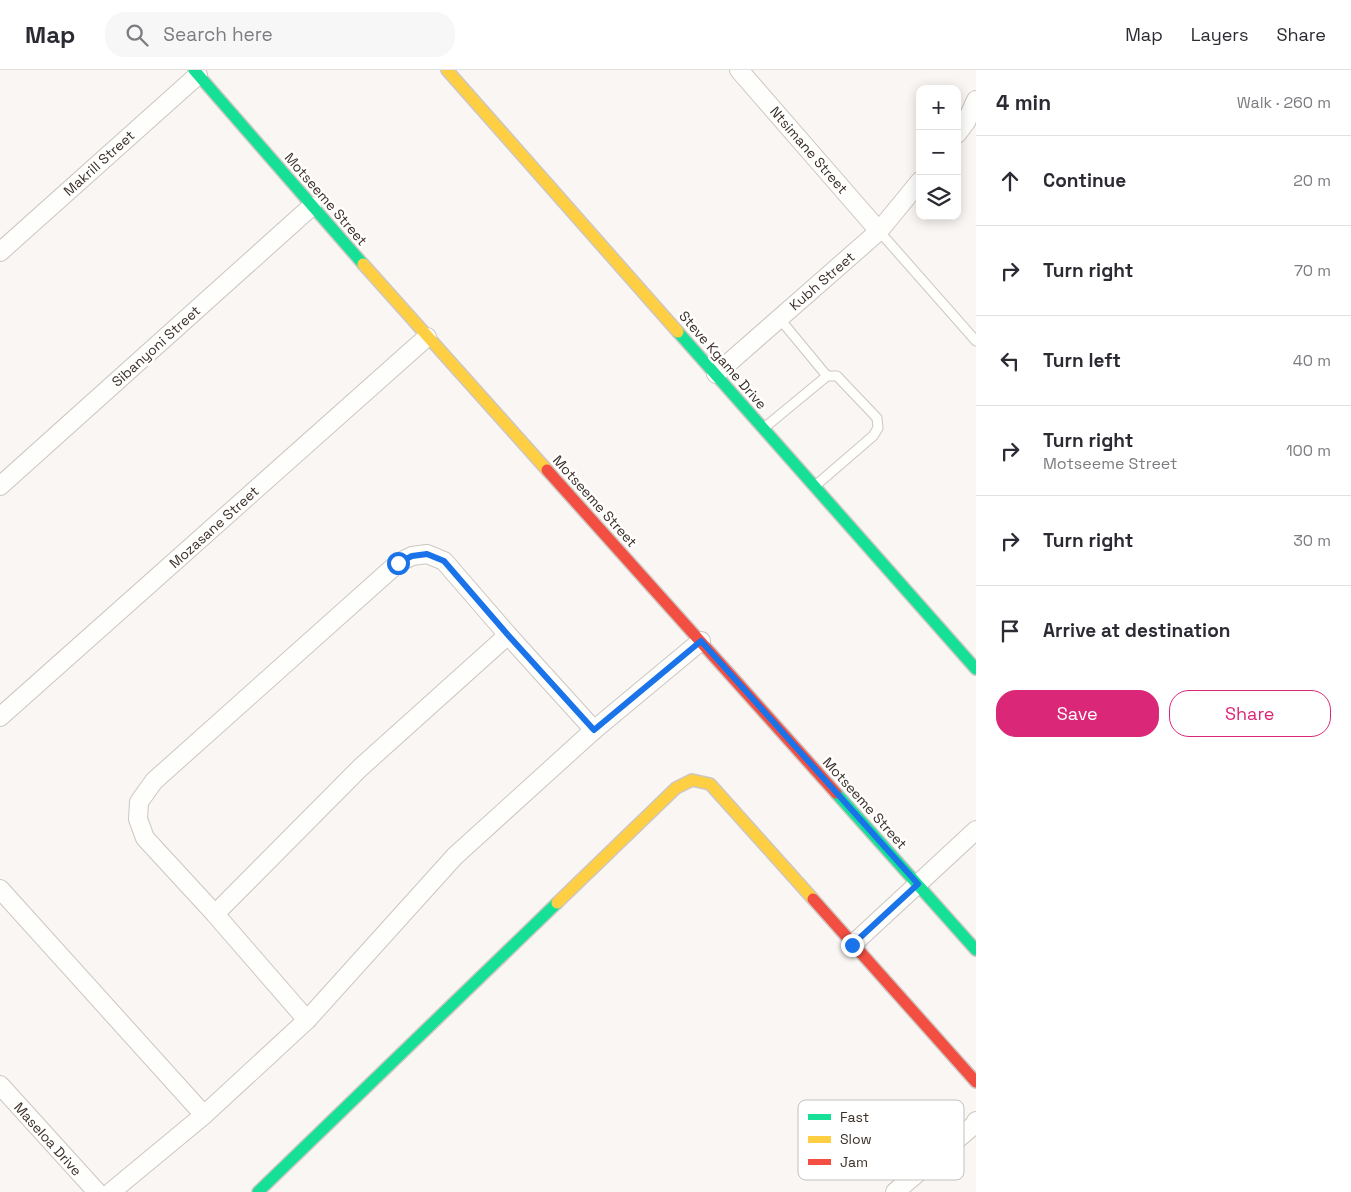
<!DOCTYPE html>
<html lang="en">
<head>
<meta charset="utf-8">
<style>
  body { margin:0; font-family:"Space Grotesk",sans-serif; background:#f7f7f7; color:#2b2b33 }
  .controls { position:absolute; right:15px; top:15px; display:grid; overflow:hidden; border-radius:10px; box-shadow:0 2px 12px #0003 }
  .controls button { width:45px; height:45px; display:grid; place-items:center; padding:0; border:0; border-bottom:1px solid #e1e1e2; background:#fff; color:#2b2b33; font:25px sans-serif }
  .stop { position:absolute; width:15px; height:15px; margin:-11px; border:4px solid #1a73e8; border-radius:50%; background:#fff }
  .stop.end { background:#1a73e8; border-color:#fff; box-shadow:0 1px 5px #0008 }
  .list { margin:0; padding:0; list-style:none }
  h2 { display:flex; justify-content:space-between; align-items:center; height:65px; margin:0; padding:0 20px; font-size:21px }
  h2 small { font-size:16px; font-weight:400; color:#7c7c81 }
  .list li { display:grid; grid-template-columns:32px 1fr auto; gap:15px; align-items:center; box-sizing:border-box; height:90px; padding:0 20px; border-top:1px solid #e1e1e2 }
  .list b { display:block; font-size:19px; white-space:nowrap }
  .list p { margin:0; font-size:16px; white-space:nowrap; color:#7c7c81 }
  .list em { font-size:16px; font-style:normal; color:#7c7c81 }
  .actions { display:flex; gap:10px; padding:15px 20px }
  .actions a { flex:1; padding:11px 0; border:1px solid #db2777; border-radius:20px; text-align:center; font-size:18px; color:#db2777 }
  .actions .main { background:#db2777; color:#fff }
  .icon { flex:none; width:28px; height:28px; fill:none; stroke:currentColor; stroke-width:2; stroke-linecap:round; stroke-linejoin:round }
  .map { position:relative; flex:none; width:976px; height:1122px; overflow:hidden }
  header { display:flex; align-items:center; gap:30px; box-sizing:border-box; height:70px; padding:0 25px; background:#fff; border-bottom:1px solid #e1e1e2 }
  header strong { font-size:24px }
  nav { display:flex; gap:28px; margin-inline-start:auto; font-size:18px }
  .search { width:350px; height:45px; background:#f7f7f7; display:flex; align-items:center; gap:12px; box-sizing:border-box; padding:0 18px; border-radius:20px; color:#7c7c81; font-size:19px }
  main { display:flex }
  aside { flex:1; background:#fff }
  .map>svg:first-child { display:block }
  .lines { fill:none; stroke-linecap:round; stroke-linejoin:round }
  .lane-casing { stroke:#cdc6c1; stroke-width:11 }
  .street-casing { stroke:#cdc6c1; stroke-width:20 }
  .fast-casing { stroke:#cdc6c1; stroke-width:14 }
  .slow-casing { stroke:#cdc6c1; stroke-width:14 }
  .jam-casing { stroke:#cdc6c1; stroke-width:14 }
  .lane { stroke:#fefefd; stroke-width:9 }
  .street { stroke:#fefefd; stroke-width:18 }
  .fast { stroke:#16e098; stroke-width:11 }
  .slow { stroke:#ffcf43; stroke-width:11 }
  .jam { stroke:#f24e42; stroke-width:11 }
  .route { stroke:#1a73e8; stroke-width:6 }
  .labels { text-anchor:middle; dominant-baseline:central; stroke-width:5; stroke-linejoin:round; paint-order:stroke }
  .street-label { font-size:14px; fill:#3c3028; stroke:#fff }
  .key { fill:#fff; stroke:#c4c1be; stroke-width:1 }
  .key-label { font-size:14px; fill:#3c3028 }
</style>
</head>
<body>
<header>
<strong>Map</strong>
<div class="search"><svg class="icon" aria-label="search" viewBox="0 0 24 24"><circle cx="10" cy="10" r="6"/><path d="M15 15l6 6"/></svg>Search here</div>
<nav><a>Map</a><a>Layers</a><a>Share</a></nav>
</header>
<main>
<div class="map">
<svg width="976" height="1122" viewBox="0 0 976 1122">
  <rect width="100%" height="100%" fill="#f9f6f3"/>
  <g class="lines">
    <defs>
      <g id="lane">
        <path d="M879,161l97,110"/>
        <path d="M779,248l48,58"/>
        <path d="M764,358l63,-52h10l40,42 1,10 -5,8 -58,50"/>
      </g>
      <g id="street">
        <path d="M739,0l140,161"/>
        <path d="M957,64l9,-12 10,-22"/>
        <path d="M0,182l198,-177"/>
        <path d="M716,304l163,-143 41,-50"/>
        <path d="M0,416l312,-280"/>
        <path d="M0,647l427,-380"/>
        <path d="M0,819l204,226"/>
        <path d="M215,844l145,-146 148,-133"/>
        <path d="M852,875l124,-115"/>
        <path d="M307,950l-92,-106 -70,-76 -7,-19 1,-17 15,-21 244,-218 14,-7 15,-2 17,7 64,74 86,95"/>
        <path d="M0,1015l97,107"/>
        <path d="M111,1122l93,-77 103,-95 148,-164 139,-126 107,-89"/>
        <path d="M895,1122l79,-67 2,-4"/>
      </g>
      <g id="fast">
        <path d="M194,0l169,194"/>
        <path d="M678,262l298,337"/>
        <path d="M836,723l140,157"/>
        <path d="M258,1122l299,-289"/>
      </g>
      <g id="slow">
        <path d="M447,0l231,262"/>
        <path d="M363,194l184,206"/>
        <path d="M557,833l119,-115 16,-8 18,4 103,115"/>
      </g>
      <g id="jam">
        <path d="M547,400l289,323"/>
        <path d="M813,829l163,183"/>
      </g>
    </defs>
    <use href="#lane" class="lane-casing"/>
    <use href="#street" class="street-casing"/>
    <use href="#fast" class="fast-casing"/>
    <use href="#slow" class="slow-casing"/>
    <use href="#jam" class="jam-casing"/>
    <use href="#lane" class="lane"/>
    <use href="#street" class="street"/>
    <use href="#fast" class="fast"/>
    <use href="#slow" class="slow"/>
    <use href="#jam" class="jam"/>
  </g>
  <g class="lines">
    <path class="route" d="M398,493l14,-7 15,-2 17,7 64,74 86,95 107,-89 217,243 -66,61"/>
  </g>
  <g class="labels">
    <g class="street-label">
      <text transform="translate(809 80) rotate(49)">Ntsimane Street</text>
      <text transform="translate(99 93) rotate(-42)">Makrill Street</text>
      <text transform="translate(326 129) rotate(49)">Motseeme Street</text>
      <text transform="translate(822 211) rotate(-41)">Kubh Street</text>
      <text transform="translate(156 276) rotate(-42)">Sibanyoni Street</text>
      <text transform="translate(723 290) rotate(49)">Steve Kgame Drive</text>
      <text transform="translate(595 431) rotate(48)">Motseeme Street</text>
      <text transform="translate(214 457) rotate(-42)">Mozasane Street</text>
      <text transform="translate(865 733) rotate(48)">Motseeme Street</text>
      <text transform="translate(48 1069) rotate(48)">Maseloa Drive</text>
    </g>
  </g>
  <rect x="798" y="1030" width="166" height="80" rx="8" class="key"/>
  <rect x="808" y="1044" width="23" height="6" fill="#16e098"/>
  <rect x="808" y="1066" width="23" height="7" fill="#ffcf43"/>
  <rect x="808" y="1089" width="23" height="6" fill="#f24e42"/>
  <g class="key-label">
    <text x="840" y="1052">Fast</text>
    <text x="840" y="1074">Slow</text>
    <text x="840" y="1097">Jam</text>
  </g>
</svg>
<div class="controls">
<button>+</button>
<button>−</button>
<button><svg class="icon" aria-label="layers" viewBox="0 0 24 24"><path d="M12 4l9 5-9 5-9-5zM3 14l9 5 9-5"/></svg></button>
</div>
<div class="stop" style="left:398px;top:493px"></div>
<div class="stop end" style="left:852px;top:875px"></div>
</div>
<aside>
<h2>4 min<small>Walk · 260 m</small></h2>
<ul class="list">
<li><svg class="icon" aria-label="ahead" viewBox="0 0 24 24"><path d="M12 20V5M6 11l6-6 6 6"/></svg><div><b>Continue</b></div><em>20 m</em></li>
<li><svg class="icon" aria-label="right" viewBox="0 0 24 24"><path d="M7 20v-9h11M14 6l5 5-5 5"/></svg><div><b>Turn right</b></div><em>70 m</em></li>
<li><svg class="icon" aria-label="left" viewBox="0 0 24 24"><path d="M17 20v-9H6M10 6l-5 5 5 5"/></svg><div><b>Turn left</b></div><em>40 m</em></li>
<li><svg class="icon" aria-label="right" viewBox="0 0 24 24"><path d="M7 20v-9h11M14 6l5 5-5 5"/></svg><div><b>Turn right</b><p>Motseeme Street</p></div><em>100 m</em></li>
<li><svg class="icon" aria-label="right" viewBox="0 0 24 24"><path d="M7 20v-9h11M14 6l5 5-5 5"/></svg><div><b>Turn right</b></div><em>30 m</em></li>
<li><svg class="icon" aria-label="arrive" viewBox="0 0 24 24"><path d="M6 21V4h12l-3 4 3 4H6"/></svg><div><b>Arrive at destination</b></div></li>
</ul>
<div class="actions"><a class="main">Save</a><a>Share</a></div>
</aside>
</main>
</body>
</html>
